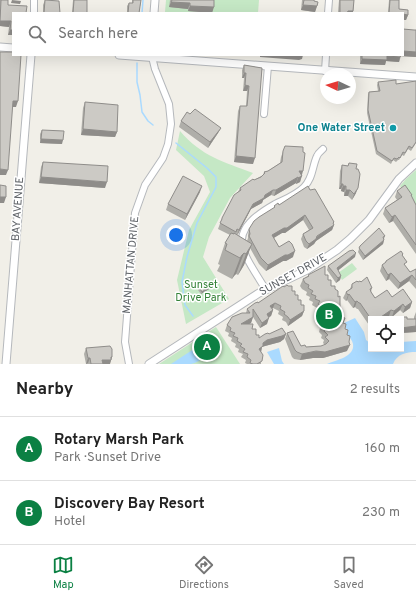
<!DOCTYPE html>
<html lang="en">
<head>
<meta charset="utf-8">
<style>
  body { margin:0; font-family:Overpass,sans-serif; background:#f6f6f6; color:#222 }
  .controls { position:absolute; right:12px; bottom:12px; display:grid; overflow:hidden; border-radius:0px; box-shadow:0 4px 16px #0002 }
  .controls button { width:36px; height:36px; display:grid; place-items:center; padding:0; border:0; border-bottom:1px solid #e0e0e0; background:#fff; color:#222; font:20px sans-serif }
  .compass { position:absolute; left:320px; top:68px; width:36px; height:36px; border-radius:50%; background:#fff; box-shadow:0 4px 16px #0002; rotate:274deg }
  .you { position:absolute; left:176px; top:235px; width:14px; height:14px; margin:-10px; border:3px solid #fff; border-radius:50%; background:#1a73e8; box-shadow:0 0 0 6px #1a73e833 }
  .badge { display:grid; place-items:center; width:26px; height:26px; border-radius:50%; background:#0b8043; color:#fff; font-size:13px; font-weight:700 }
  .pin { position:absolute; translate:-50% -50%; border:2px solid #fff; box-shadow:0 1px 4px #0006 }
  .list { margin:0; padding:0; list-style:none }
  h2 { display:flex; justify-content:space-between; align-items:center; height:52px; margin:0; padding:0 16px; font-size:17px }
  h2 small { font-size:13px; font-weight:400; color:#767676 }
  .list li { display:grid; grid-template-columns:26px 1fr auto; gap:12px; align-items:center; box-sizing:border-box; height:64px; padding:0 16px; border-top:1px solid #e0e0e0 }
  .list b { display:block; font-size:15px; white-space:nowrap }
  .list p { margin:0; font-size:13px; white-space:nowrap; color:#767676 }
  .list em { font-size:13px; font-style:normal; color:#767676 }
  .icon { flex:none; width:22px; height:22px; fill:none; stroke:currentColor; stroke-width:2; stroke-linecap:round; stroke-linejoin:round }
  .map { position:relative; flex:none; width:416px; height:364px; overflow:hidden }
  .search { position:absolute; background:#fff; box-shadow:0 4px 16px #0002; left:12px; right:12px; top:12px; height:44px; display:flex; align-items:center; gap:10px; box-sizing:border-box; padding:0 14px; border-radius:0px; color:#767676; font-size:15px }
  .sheet { height:180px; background:#fff }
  nav { display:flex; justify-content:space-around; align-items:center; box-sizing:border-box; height:56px; border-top:1px solid #e0e0e0; background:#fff; font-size:11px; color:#767676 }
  nav a { display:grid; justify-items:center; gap:2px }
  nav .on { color:#0b8043 }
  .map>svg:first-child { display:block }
  .green { fill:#c5e8c5 }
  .water { fill:#aadaff }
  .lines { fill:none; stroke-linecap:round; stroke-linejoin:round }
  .stream { stroke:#aadaff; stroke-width:1.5 }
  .minor-casing { stroke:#b5b8bc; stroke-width:8 }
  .tertiary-casing { stroke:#b5b8bc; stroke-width:9 }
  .minor { stroke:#fff; stroke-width:6 }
  .tertiary { stroke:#fff; stroke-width:7 }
  .wall { fill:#afaea9 }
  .shaded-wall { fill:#8f8d8a }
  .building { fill:#cccac5; stroke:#8f8d8a }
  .culture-dot { fill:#0f9aa8; stroke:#fff; stroke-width:1.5 }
  .labels { text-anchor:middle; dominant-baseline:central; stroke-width:3; stroke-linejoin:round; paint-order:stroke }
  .culture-label { font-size:11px; font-weight:bold; fill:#0d838f; stroke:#fff; text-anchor:end }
  .street-label { font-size:11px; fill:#5f6368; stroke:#fff }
  .park-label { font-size:11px; fill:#348238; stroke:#fff }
</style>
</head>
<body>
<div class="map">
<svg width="416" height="364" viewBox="0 0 416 364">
  <rect width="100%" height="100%" fill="#f1efe8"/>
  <g class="green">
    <path d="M166,0h93l-1,13 -93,-1z"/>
    <path d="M180,131c21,25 44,31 73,42l-23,25 -21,39 -6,20 26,42 -43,25 -9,-44 12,-50 21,-38 -6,-16 -28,-26z"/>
    <path d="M416,170v40l-16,-24 6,-7z"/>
    <path d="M352,263l5,6 -15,11 -4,-7z"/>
    <path d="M216,327l24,37h-81z"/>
  </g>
  <g class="water">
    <path d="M355,318l9,14 2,8 5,4v5h30v-7l15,-1v11c-10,0 -19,2 -23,12h-66c9,-4 28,-7 26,-20 -1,-4 -3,-6 -5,-9 -1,-4 -2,-8 -4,-12z"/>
    <path d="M209,339l3,5c-2,9 -11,18 -21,20 -6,0 -14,0 -20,0z"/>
    <path d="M279,348l3,13 2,3h-10l-7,-12z"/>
  </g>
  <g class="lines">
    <g class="stream">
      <path d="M142,13l1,-13"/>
      <path d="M137,63v19l3,13 2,17 6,9 5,4"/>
      <path d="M176,143l31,25 9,9v10l-19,36 -10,34 -5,25 3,23 8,11"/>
    </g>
    <defs>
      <g id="minor">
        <path d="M34,13v-13"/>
        <path d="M328,13l1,-13"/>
        <path d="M325,71l1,-16"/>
        <path d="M264,114l4,-48"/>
        <path d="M266,290c-25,-41 -42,-57 9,-86 10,-5 21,-9 29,-17 9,-9 8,-20 13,-31 1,-3 4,-5 6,-7"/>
        <path d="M129,364l-4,-22 10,-129 10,-28 18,-27 5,-14 3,-20 -2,-20 -14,-35 -3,-12"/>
      </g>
      <g id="tertiary">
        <path d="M154,13l1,-13"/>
        <path d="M0,47l13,1"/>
        <path d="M119,55l297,22"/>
        <path d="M6,364l25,-309"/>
        <path d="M149,364l110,-71 48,-23 30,-20 13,-11 19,-19 30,-41 17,-16"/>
      </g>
    </defs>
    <use href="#minor" class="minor-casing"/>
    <use href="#tertiary" class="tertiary-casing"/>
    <use href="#minor" class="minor"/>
    <use href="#tertiary" class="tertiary"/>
  </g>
  <g class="wall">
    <path d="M0,0h8v5l5,30h-5l1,-8 -9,-1z"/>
    <path d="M45,0l15,13h-17v-8z"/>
    <path d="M73,0h14v13h-15z"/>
    <path d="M132,0h9l-2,13h-12v-7l2,-3h3z"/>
    <path d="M170,0h44l-2,13 -24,-2v-2l-19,-2z"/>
    <path d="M302,0h12v1l3,5 -2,6 -14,-2z"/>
    <path d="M339,0h15l-1,13h-15z"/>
    <path d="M389,0h10v9l9,1v5l-2,5h-3v-7h-15z"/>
    <path d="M416,30v27l-15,-1 -2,6 -13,-1 -1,4 -25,-1v-9h43z"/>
    <path d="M244,65l18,3 -9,96 -19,-2 4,-51 2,-5h6l1,-15h-4l1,-13h-2v-8z"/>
    <path d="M378,82l18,2 20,-1v60l-5,8 -3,-2 -4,7 -2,-1 -3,5h-1l-2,2 -3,-2 -2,4 -15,-10 -9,-41 1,-19 1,-2 9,-1 -1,-6z"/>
    <path d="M85,102l32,30 -2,5 -34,-2 2,-27z"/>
    <path d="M190,114l31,14 -3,5 -10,15 -29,-21 2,-6z"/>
    <path d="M42,130l20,14 -22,-1v-9z"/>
    <path d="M285,146l17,30 -2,6 -4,2v-1l-22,13 -3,-1 -8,5 -1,3 -11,6 -14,26 10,6 1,-3v-3l1,-6 25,-21v-2l5,-1 31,-15 24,32 -1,1 1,2 -2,5 -16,11 -2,3 -7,5 -3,-2 -3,-8 2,-5 6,-4 -6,-10 -18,13h-3l-8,5 5,9 14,10 -7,4h-3l-17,10 -7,-7 -9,-16 -6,17 -6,10 -2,-1 -2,2 -2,3 -15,-8 3,-6 -2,-1 7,-21 5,-8 -12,-6 4,-11 16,-26 2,-4 23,-13 1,-3 4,-1 12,-8 1,-6z"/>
    <path d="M43,162l62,26 -66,-5 2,-16z"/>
    <path d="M349,163l7,30 -4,7 -4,-4h-4v-4l-3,-1v-2h-2l1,-18 2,-6 6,1z"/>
    <path d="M397,191l15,4 -1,1 5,9v49l-23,-33 -4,2 -6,-9 2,-6 12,-8 -2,-3z"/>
    <path d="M200,192l-15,28 -19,-10 2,-6z"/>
    <path d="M385,236l-1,3v1l-1,4 -20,16 -5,-8 2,-6z"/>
    <path d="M403,256l2,10 5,6 6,-3v20l-7,-8 -11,8 -9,-10 -3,2 -6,-10 2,-6 3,-2 1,-2z"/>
    <path d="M355,257l-17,13 3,6 -1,4 -4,3 -9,-13 1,-4z"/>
    <path d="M308,275h17l6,11 4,3 5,19 1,9 6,18v16l-24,7h-10l-13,2 -6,-1 -2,-2 -7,-18 2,-6 14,13 5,1 15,-1 4,-1 -2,-2 1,-3 -3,-2 1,-3 -3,-3 1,-4 -3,-3 2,-3 -3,-3 3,-7 -3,-1 1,-3 -5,-3 1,-3 -4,-2 1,-3 -4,-2 1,-3 -5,-3 -2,-3 3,-7 5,-3z"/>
    <path d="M358,282h3l11,6 -1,4 4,6 17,-1 20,5 -2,6 -7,5 -3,-3 -8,7 -3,-1 -4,3h29v-2l2,-5v20l-15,1v-14h-30v9l-13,-19h-1l-2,-2 -2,1 -6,-8 -1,1 -3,-3 3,-6 4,-3 2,-5z"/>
    <path d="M210,286l-1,3 -8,5 -3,-4 1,-3z"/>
    <path d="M284,287l8,4 12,20 -2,5 -14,10 -2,-4 -4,-2 1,-3 -5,-3 1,-3 -6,-3 -1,1 1,1 -2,6 -3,1 -1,7 -7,4 -7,-11 -2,6 -2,1 3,5 7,9 10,-4h17l-2,5 -4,3 -15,4 -3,1 -1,5v12h-14l-2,-1 1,-3 -5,-3 2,-3 -5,-2 1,-3 -4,-2 1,-3 -5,-3 1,-3 -4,-2 1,-3 -4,-2 2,-6 19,-12 1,-4 11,-6z"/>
    <path d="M86,348l26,9 -2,6v1h-24l-2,-10z"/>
  </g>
  <g class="shaded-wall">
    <path d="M12,0l9,1 -1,3 -9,-1z"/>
    <path d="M171,2l19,1 -2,6 -19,-2z"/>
    <path d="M303,5l14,1 -2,6 -14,-2z"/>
    <path d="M190,6l24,1 -2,6 -24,-2z"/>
    <path d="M348,11h5v2h-6z"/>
    <path d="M403,14l5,1 -2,5h-3z"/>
    <path d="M0,21h11l-2,6 -9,-1z"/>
    <path d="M10,30h3v5h-5z"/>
    <path d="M403,51l13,1v5l-17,-1v-1h4z"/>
    <path d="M260,55h43l-1,4 -3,1 -39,-3z"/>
    <path d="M387,56l13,1 -1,5 -13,-1 -1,4 -25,-1 2,-5z"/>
    <path d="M244,73h2l-2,5h-2z"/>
    <path d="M245,85l4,1 -2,5h-4z"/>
    <path d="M13,101h5l-2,6h-5z"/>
    <path d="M221,128l-3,5 -10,15 2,-6z"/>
    <path d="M83,129l34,3 -2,5 -34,-2z"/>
    <path d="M41,139l22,1 -1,4 -22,-1z"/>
    <path d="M236,156l19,2 -2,6 -19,-2z"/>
    <path d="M0,169l8,1 -2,5h-6z"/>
    <path d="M299,171h4l-3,11 -4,2 2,-6z"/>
    <path d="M41,177l66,5 -2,6 -66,-5z"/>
    <path d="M298,177l-2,6 -22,13 2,-6z"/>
    <path d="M341,184h2l-2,5h-2z"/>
    <path d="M202,186l-2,6 -15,28 2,-6z"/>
    <path d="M343,186h3l-2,6 -3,-1z"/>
    <path d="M358,188l-2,5 -4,7 2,-6z"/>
    <path d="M273,190l-2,5 -8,5 2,-5z"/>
    <path d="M346,190h4l-2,6h-4z"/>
    <path d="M0,197h6l-2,6h-4z"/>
    <path d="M264,198l-2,5 -11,6 -13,25 -1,1 2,-5 14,-26z"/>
    <path d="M305,215l-2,5 -18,13h-3l-12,7 2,-5z"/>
    <path d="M395,215l-2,6 -4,2 3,-6z"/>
    <path d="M334,222l-2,4 2,-1 -2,5 -16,11 -2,3 -7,5 2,-5z"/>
    <path d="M384,240l-1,4 -20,16 2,-4z"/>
    <path d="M252,244l-8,21 -6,10 8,-21z"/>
    <path d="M295,251l-2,6 -7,4h-3l-17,10 2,-6 17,-10z"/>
    <path d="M244,253l-8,21 -2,2 -2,3 8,-21 2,-3z"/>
    <path d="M356,253l-1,4 -20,16 2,-5z"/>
    <path d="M391,273l-2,6 -3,2 2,-6z"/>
    <path d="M412,275l-3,6 -11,8 2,-6z"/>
    <path d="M341,276l-1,4 -4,3 2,-5z"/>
    <path d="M210,286l-1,3 -8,5 1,-2z"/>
    <path d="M349,294l-2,6 -1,1 2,-6z"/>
    <path d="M357,301l-2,6 -2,1 2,-6z"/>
    <path d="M412,302l-2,6 -7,5 2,-6z"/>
    <path d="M275,303l-2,5 -5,3 2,-5z"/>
    <path d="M403,304l-3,6 -8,7 2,-6z"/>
    <path d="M273,310l-2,6 -6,4 2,-6z"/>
    <path d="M391,310l-2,6 -5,3h-6z"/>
    <path d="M304,311l-2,5 -14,10 2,-6z"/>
    <path d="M253,317l-2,6 -12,6 2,-5z"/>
    <path d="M269,318l-2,6 -7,4 2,-5z"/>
    <path d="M416,326v6l-15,1v-5z"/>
    <path d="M286,334l-2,5 -4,3 -15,4 -3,1 -1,5 -2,-3 4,-6 4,-3z"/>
    <path d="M350,345l-3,6 -24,7h-10l-13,2 2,-6z"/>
    <path d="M111,357h1l-2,7h-9l1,-4z"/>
    <path d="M88,358h2l-2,5 -2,1z"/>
  </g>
  <g class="building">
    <path d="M1,0h7v5l19,1 -1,7h-13v17h-3l1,-9h-11z"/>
    <path d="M45,0l14,1 1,12h-16z"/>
    <path d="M74,0h13v13h-14z"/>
    <path d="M133,0h8l-2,13h-11l1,-10h4z"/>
    <path d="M172,0h42v7l-24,-1v-3l-19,-1z"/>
    <path d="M304,0h10v1l4,1 -1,4 -14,-1z"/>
    <path d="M340,0h14l-1,11h-5l-1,2h-7z"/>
    <path d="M390,0h9v9l9,1v5l-5,-1v-1h-14z"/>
    <path d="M403,29l11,1h2v22l-13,-1z"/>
    <path d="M0,52h13v3h8l-3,46h-5l-5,69 -8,-1z"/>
    <path d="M362,55h39l-1,2 -13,-1v4l-25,-1z"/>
    <path d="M244,65l18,3 -7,90 -19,-2 4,-50h7l2,-20 -4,-1 1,-12h-2z"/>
    <path d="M396,80v4l20,-3v61l-4,6 -3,-2 -4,7 -2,-1 -3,6 -1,-1 -2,2 -3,-1 -2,3 -15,-10 -9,-41 1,-18 11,-1 -2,-9z"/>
    <path d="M85,102l33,3 -1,27 -34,-3z"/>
    <path d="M195,109l26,19 -11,14 -29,-21 6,-9 3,2z"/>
    <path d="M42,130l22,1 -1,9 -22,-1z"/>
    <path d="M285,146l18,1v5l2,1 -2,18h-4l3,5 -4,2v-1l-22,13h-3l-8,5 -1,3 -11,6 -13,24 -1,2 -2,-1 -1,3 -16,-9 2,-4v-1l12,-23 7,-5 -1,-2 13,-9 1,1 7,-3 4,-4 -1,-1 4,-1 14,-9 1,-11z"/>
    <path d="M43,162l65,4 -1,16 -66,-5z"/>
    <path d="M349,163l8,1 -1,5h2l2,5 -2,14 -4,6 -4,-4h-4v-4h-3v-2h-2l1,-19 6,1z"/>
    <path d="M183,176l19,10 -15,28 -19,-10z"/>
    <path d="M0,185l6,1v11h-6z"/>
    <path d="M405,185l7,10h-1l5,10v40l-21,-30 -3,2 -7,-9 17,-11 -5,-6z"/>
    <path d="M308,186l2,4 5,-1 19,33 -1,1 1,2 -17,11 -1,3 -7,5 -3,-3 -3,-7 10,-6 -8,-13 -18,13h-3l-12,7 7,12 10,-6 3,3 3,7 -7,4h-3l-17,10 -7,-7 -12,-22 1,-2 -1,-5 5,-8 5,-4 16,-10 -1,-1 4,-3 1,2z"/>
    <path d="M379,228l6,8 -2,1 1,3 -19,16 -6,-8 1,-2z"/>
    <path d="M231,233l3,1v-1l18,11 -6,10 -2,-1 -2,2 -2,3 -15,-8 2,-6 -2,-1z"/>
    <path d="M353,250l3,3 -19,15 4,8 -3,2 -10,-12 21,-15z"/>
    <path d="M401,251l2,3 -1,1 5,7 -3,2 6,8 6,-3v11l-4,-5 -12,8 -9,-10 -3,2 -6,-10 4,-3v-1z"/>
    <path d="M325,266v9h3v5h3v6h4v3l3,2v6l2,-1v12l2,4 -1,5 4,1 -2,5 3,1 -1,5 3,1 -1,5 3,1 -1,6 1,3 -25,7 -9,-1 -14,3 -5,-2 -2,-2 -8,-17 6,-2 8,15 4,-1 1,2 15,-1 5,-2 3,-3 -4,-4 3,-2 -4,-4 1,-2 -3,-4 2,-2 -4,-4 2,-2 -4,-4 5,-6 -5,-3 2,-3 -5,-2 1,-3 -5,-2 2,-3 -5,-3 1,-3 -4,-2 -2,-4 6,-3 -1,-1z"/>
    <path d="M367,277l5,11 -2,1 1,3 4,6 12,-8 5,7 11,-8 9,13 -7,5 -2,-3 -9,7 -3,-1 -13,9h-7l-11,-16h-1l-2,-2 -2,1 -6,-8 -1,1 -2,-3 6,-4v-4l5,-3 1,1 2,-1 1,1z"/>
    <path d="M208,282l2,4 -8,6 -3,-5z"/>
    <path d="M287,285l1,1h4v5h3v4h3v5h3v5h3v6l-14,9 -2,-3 -4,-3 1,-2 -5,-3 1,-3 -6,-3 -5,3 3,4 -6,4 2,4 -7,5 -9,-14v8l-12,7h12l-1,5h4v6h3v3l6,-4 3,-1 1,1 13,-6 4,6 -4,2 -15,4 -4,3v3l-4,3 4,6 -1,6 -5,3h-4l-3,-1 1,-3 -4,-3 1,-3 -5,-2 2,-3 -5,-3 2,-2 -5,-3 1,-3 -5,-2 2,-3 -5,-2 1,-3 -4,-3 5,-8 10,-4h8l-3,-4 8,-6 3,-1v1l25,-17 1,1z"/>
    <path d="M402,317h5v2h9v7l-15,2v-9h-20z"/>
    <path d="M110,346l2,3v8h-1v3h-9l1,4h-12l-1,-6h-2l-2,-10z"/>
  </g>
  <circle class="culture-dot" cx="393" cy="128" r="4"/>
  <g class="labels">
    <g class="culture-label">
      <text x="385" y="128">One Water Street</text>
    </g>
    <g class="street-label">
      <text transform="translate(18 209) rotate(-86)">BAY AVENUE</text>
      <text transform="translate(131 265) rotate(-85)">MANHATTAN DRIVE</text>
      <text transform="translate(293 275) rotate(-29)">SUNSET DRIVE</text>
    </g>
    <g class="park-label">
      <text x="201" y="285">Sunset<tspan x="201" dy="13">Drive Park</tspan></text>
    </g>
  </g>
</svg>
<div class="controls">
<button><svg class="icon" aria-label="locate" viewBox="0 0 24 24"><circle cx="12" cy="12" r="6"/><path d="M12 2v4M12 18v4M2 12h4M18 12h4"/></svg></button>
</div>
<svg class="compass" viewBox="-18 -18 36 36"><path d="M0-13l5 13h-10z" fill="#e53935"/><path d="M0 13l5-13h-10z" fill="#767676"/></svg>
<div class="you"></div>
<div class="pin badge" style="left:207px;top:347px">A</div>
<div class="pin badge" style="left:329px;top:316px">B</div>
<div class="search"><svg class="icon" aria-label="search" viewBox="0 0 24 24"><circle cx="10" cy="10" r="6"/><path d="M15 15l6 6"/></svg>Search here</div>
</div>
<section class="sheet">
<h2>Nearby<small>2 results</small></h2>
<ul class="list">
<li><span class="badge">A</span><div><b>Rotary Marsh Park</b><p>Park · Sunset Drive</p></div><em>160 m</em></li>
<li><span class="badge">B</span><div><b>Discovery Bay Resort</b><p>Hotel</p></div><em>230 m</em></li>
</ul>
</section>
<nav>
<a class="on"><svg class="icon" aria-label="map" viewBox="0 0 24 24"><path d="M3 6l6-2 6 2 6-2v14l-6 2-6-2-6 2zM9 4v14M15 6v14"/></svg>Map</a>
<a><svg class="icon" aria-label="directions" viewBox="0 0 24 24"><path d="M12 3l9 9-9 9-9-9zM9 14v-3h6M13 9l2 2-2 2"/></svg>Directions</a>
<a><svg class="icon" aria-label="saved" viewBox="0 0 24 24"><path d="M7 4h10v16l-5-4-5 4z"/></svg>Saved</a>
</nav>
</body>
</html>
